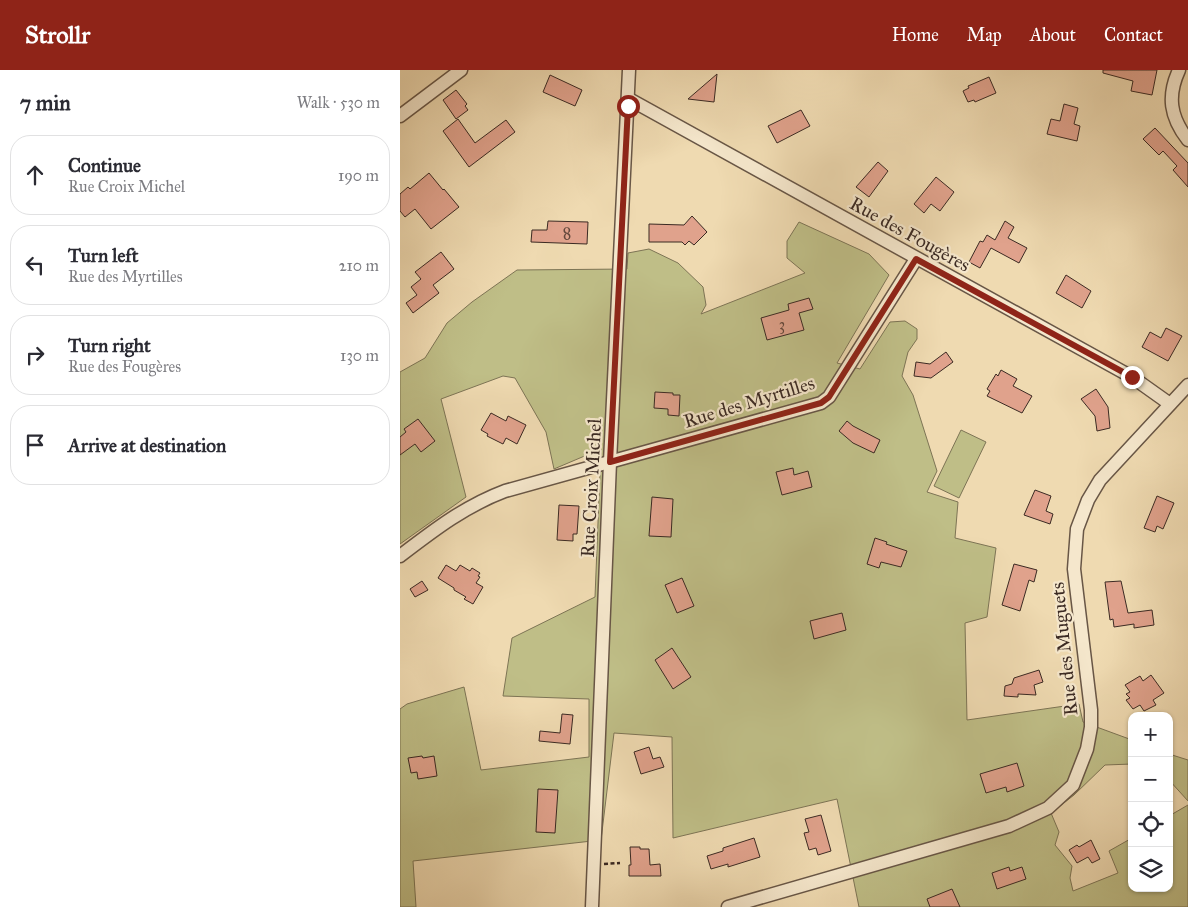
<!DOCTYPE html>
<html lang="en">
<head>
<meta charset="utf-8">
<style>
  body { margin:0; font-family:"IM FELL Great Primer",serif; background:#f2f2f3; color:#2b2b33 }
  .controls { position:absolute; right:15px; bottom:15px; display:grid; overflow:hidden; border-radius:10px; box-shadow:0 1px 4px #0004 }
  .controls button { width:45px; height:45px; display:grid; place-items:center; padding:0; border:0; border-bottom:1px solid #e1e1e2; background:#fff; color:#2b2b33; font:25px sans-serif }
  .stop { position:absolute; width:15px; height:15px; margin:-11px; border:4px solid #8f2418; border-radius:50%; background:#fff }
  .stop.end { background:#8f2418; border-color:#fff; box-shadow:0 1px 5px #0008 }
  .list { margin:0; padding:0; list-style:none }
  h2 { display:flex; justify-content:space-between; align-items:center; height:65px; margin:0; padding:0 20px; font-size:21px }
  h2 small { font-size:16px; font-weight:400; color:#7c7c81 }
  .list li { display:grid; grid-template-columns:32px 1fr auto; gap:15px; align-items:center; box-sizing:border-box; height:80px; margin:0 10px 10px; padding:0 10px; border:1px solid #e1e1e2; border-radius:20px }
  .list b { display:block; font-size:19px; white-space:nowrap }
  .list p { margin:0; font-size:16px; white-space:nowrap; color:#7c7c81 }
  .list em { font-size:16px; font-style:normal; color:#7c7c81 }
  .icon { flex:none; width:28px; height:28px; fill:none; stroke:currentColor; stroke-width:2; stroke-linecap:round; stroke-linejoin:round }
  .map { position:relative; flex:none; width:788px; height:837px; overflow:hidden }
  header { display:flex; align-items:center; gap:30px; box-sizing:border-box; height:70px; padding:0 25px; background:#8f2418; color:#fff }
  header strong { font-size:24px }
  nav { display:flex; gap:28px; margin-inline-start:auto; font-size:18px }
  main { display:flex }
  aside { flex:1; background:#fff }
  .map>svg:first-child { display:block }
  .green { fill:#bfbe87; stroke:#7d7455 }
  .building { fill:#e0a28c; stroke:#3b2a23 }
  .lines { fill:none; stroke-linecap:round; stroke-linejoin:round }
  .minor-casing { stroke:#685646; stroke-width:15 }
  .path { stroke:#3b2a23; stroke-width:2.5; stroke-dasharray:4 2.5; stroke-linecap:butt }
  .minor { stroke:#f5e7cc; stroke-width:12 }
  .route { stroke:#8f2418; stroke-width:6 }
  .labels { text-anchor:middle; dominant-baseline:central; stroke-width:4.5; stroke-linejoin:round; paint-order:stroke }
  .number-label { font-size:16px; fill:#64483d }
  .street-label { font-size:19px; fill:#3b2a23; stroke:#f5e7cc }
</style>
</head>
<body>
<header>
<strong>Strollr</strong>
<nav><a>Home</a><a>Map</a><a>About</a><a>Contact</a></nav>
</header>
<main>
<aside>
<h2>7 min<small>Walk · 530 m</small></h2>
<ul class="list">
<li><svg class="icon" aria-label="ahead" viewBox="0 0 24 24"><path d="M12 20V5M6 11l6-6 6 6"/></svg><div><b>Continue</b><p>Rue Croix Michel</p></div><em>190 m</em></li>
<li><svg class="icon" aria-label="left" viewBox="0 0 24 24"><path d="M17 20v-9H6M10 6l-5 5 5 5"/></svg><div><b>Turn left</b><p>Rue des Myrtilles</p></div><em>210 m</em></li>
<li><svg class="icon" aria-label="right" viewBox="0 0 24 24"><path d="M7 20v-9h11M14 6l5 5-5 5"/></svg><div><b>Turn right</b><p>Rue des Fougères</p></div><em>130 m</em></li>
<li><svg class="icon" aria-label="arrive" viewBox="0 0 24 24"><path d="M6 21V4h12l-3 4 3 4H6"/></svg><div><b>Arrive at destination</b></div></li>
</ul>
</aside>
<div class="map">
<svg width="788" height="837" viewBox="0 0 788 837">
  <rect width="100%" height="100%" fill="#efdab1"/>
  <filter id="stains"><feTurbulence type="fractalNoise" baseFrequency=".004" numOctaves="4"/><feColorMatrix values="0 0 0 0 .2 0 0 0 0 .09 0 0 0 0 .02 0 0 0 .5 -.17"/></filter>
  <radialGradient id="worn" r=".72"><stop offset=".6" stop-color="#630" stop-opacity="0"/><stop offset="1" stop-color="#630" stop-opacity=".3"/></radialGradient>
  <g class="green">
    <path d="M399,152l70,32 20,21 -52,88 23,6 30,-47 15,-1 12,8v10l-9,13 -6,24 11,19 24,76 -10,21 31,10 -3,36 41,10 -9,69 -22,6 2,97 112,-16 4,18 49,18v24l-27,1 -31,30 -23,18 8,19 -4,13 17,21 -2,12 3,13 45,-18 -9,-22 23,-13v50h37v-72l19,-11v102h-329l-22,-108 -164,39 -1,-101 -58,-4 -13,107 -188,21 3,46h-16v-198l7,-5 57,-17 17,83 108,-13v-58l-86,-3 9,-58 83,-41 6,-148 -47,20 -8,-37 -31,-54 -12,-2 -62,23 25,98 -66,47v-172l25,-14 22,-35 25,-21 45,-32 110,-1 1,-16 21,-4 29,14 25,24 3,18 -5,9 104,-41 -18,-15v-17z"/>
    <path d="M561,360l25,12 -27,56 -25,-12z"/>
    <path d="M769,684l19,6v41l-19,-21z"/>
  </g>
  <g class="building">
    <path d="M703,0h54l-5,25 -21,-4 2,-10 -30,-8z"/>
    <path d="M317,4l-3,28 -26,-3z"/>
    <path d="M150,5l32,15 -7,16 -32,-14z"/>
    <path d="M589,7l7,16 -21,9 -1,-2 -6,2 -5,-11 6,-3 -1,-2z"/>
    <path d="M56,20l11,14 -2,2 3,4 -12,9 -13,-19z"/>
    <path d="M664,34l14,4 -4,16 6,2 -3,15 -30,-7 4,-15 9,2z"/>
    <path d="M401,40l9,16 -33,17 -9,-17z"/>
    <path d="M58,49l17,24 31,-23 9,12 -46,35 -26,-36z"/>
    <path d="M755,58l33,35v24l-15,-17 4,-4 -14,-15 -4,4 -16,-16z"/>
    <path d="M478,92l10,9 -19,26 -13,-10z"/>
    <path d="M29,103l14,17 1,-1 15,18 -28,22 -16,-20 -10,8 -5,-6v-17l8,-7 2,2z"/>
    <path d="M536,107l18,15 -14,19 -9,-7 -7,9 -10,-9z"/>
    <path d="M292,146l15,16 -13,13 -5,-4 -4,4 -3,-3h-33v-18l35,1z"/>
    <path d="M148,151l40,1 -1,22 -56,-2 1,-12h15z"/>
    <path d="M605,151l9,6 -6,11 19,10 -8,15 -28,-15 -11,20 -11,-6 11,-21 3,1 4,-7 8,5z"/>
    <path d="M41,182l13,17 -21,16 6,8 -26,20 -7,-10 11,-8 -6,-8 10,-8 -6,-7z"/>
    <path d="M666,205l25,16 -9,17 -26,-15z"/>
    <path d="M409,228l4,11 -14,4 5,17 -37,10 -6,-22 28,-8 -1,-6z"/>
    <path d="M766,258l16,8 -14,25 -26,-14 8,-15 11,6z"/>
    <path d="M546,282l7,10 -22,16 -17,-2 2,-14 14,2z"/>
    <path d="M601,300l16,9 -4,7 19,10 -10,17 -35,-17 3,-5 -3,-2 9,-15 2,2z"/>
    <path d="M696,319l12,18 2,21 -13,3 -2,-15 -14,-17z"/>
    <path d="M255,322l18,1v2h7l-1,21 -11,-1v-6l-14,-1z"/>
    <path d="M91,343l15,8 2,-5 18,9 -9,19 -11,-6 -3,6 -16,-8 1,-2 -7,-4z"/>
    <path d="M18,349l17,22 -14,11 -6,-8 -15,11v-18l6,-5 -2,-3z"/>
    <path d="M447,351l6,5 27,14 -6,13 -21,-10 -14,-12z"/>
    <path d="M393,398l1,7 14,-4 4,16 -30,8 -6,-23z"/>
    <path d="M635,420l16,6 -5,15 7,3 -3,10 -26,-9z"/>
    <path d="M757,426l17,7 -11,26 -6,-3 -2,6 -11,-4z"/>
    <path d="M252,427l21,2 -2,38 -22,-1z"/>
    <path d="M159,435l20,1 -2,28h-4v7l-16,-1z"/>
    <path d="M475,468l12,4 -1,2 21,7 -6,16 -20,-5 -2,6 -12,-4z"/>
    <path d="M614,494l23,6 -3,12 -5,-2 -9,31 -18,-6z"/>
    <path d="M46,495l10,6 4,-6 10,6 2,-3 8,5 -2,3 2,1 -4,6 7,4 -10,17 -9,-5 2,-2 -12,-7v-2l-16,-10z"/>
    <path d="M282,508l12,28 -17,7 -12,-28z"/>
    <path d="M22,511l6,9 -13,7 -5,-8z"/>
    <path d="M721,511l7,32 24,-3 2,15 -20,3v-4l-20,3 -1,-8 -3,1 -5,-38z"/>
    <path d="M442,543l4,17 -32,9 -4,-18z"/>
    <path d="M272,578l19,29 -18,12 -18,-29z"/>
    <path d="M639,600l4,12 -9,3 2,10 -18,-1v3l-14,-1 1,-10 7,-2 2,-6z"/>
    <path d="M751,605l13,18 -11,7 3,5 -12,6 -4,-6 -7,4 -7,-9 4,-2 -4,-4 4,-2 -5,-7 15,-9 3,5z"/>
    <path d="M162,644l11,1 -3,29 -31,-3 1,-10 20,2z"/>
    <path d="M249,677l4,12 7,-2 4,10 -23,7 -7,-22z"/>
    <path d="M22,686l1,2 11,-2 3,20 -19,3 -1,-7 -6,1 -3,-15z"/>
    <path d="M617,693l7,23 -17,6 -1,-5 -20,6 -6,-19z"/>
    <path d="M138,719l20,1 -3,43 -19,-1z"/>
    <path d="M421,745l10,36 -13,4 -2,-7 -7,2 -5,-17 5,-1 -4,-13z"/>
    <path d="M354,768l6,19 -32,10v-3l-17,5 -4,-13 16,-5v-3z"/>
    <path d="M691,770l9,19 -8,4 -4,-6 -11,6 -8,-13 8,-5 2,2z"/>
    <path d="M230,777h10v2h9l1,16 10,-1 1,12h-32v-11h2z"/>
    <path d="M609,797l1,4 12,-4 4,12 -29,10 -5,-16z"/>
    <path d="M552,819l8,18h-30l-3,-8z"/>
  </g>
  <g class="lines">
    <defs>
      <g id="minor">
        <path d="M779,0c-12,26 -9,47 9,70"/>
        <path d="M229,29l503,278 38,27"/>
        <path d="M0,46l61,-46"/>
        <path d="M0,486c34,-26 65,-50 105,-65l316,-88 8,-6 87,-138"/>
        <path d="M192,837l18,-445 19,-392"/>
        <path d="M328,837l281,-81 39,-18 25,-23 14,-36 4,-22v-17l-17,-141 3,-40 11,-29 12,-20 88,-95"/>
      </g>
    </defs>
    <use href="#minor" class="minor-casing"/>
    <path class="path" d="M204,794l16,-1"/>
    <use href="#minor" class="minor"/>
  </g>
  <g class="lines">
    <path class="route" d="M228,36l-18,356 211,-59 8,-6 87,-138 216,118"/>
  </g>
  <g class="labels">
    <g class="number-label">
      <text x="167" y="163">8</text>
      <text x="382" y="254">3</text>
    </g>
    <g class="street-label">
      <text transform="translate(510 164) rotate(29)">Rue des Fougères</text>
      <text transform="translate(349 332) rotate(-17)">Rue des Myrtilles</text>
      <text transform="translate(191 418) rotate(-87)">Rue Croix Michel</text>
      <text transform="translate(664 579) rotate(-96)">Rue des Muguets</text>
    </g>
  </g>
  <rect width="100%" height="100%" filter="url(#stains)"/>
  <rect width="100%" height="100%" fill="url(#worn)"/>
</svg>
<div class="controls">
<button>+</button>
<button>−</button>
<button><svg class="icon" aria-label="locate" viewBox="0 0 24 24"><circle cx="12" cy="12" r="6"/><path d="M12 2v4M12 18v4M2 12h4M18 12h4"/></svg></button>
<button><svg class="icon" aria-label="layers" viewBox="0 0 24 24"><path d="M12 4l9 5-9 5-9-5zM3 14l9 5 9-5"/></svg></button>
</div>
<div class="stop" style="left:228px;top:36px"></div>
<div class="stop end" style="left:732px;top:307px"></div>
</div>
</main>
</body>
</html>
